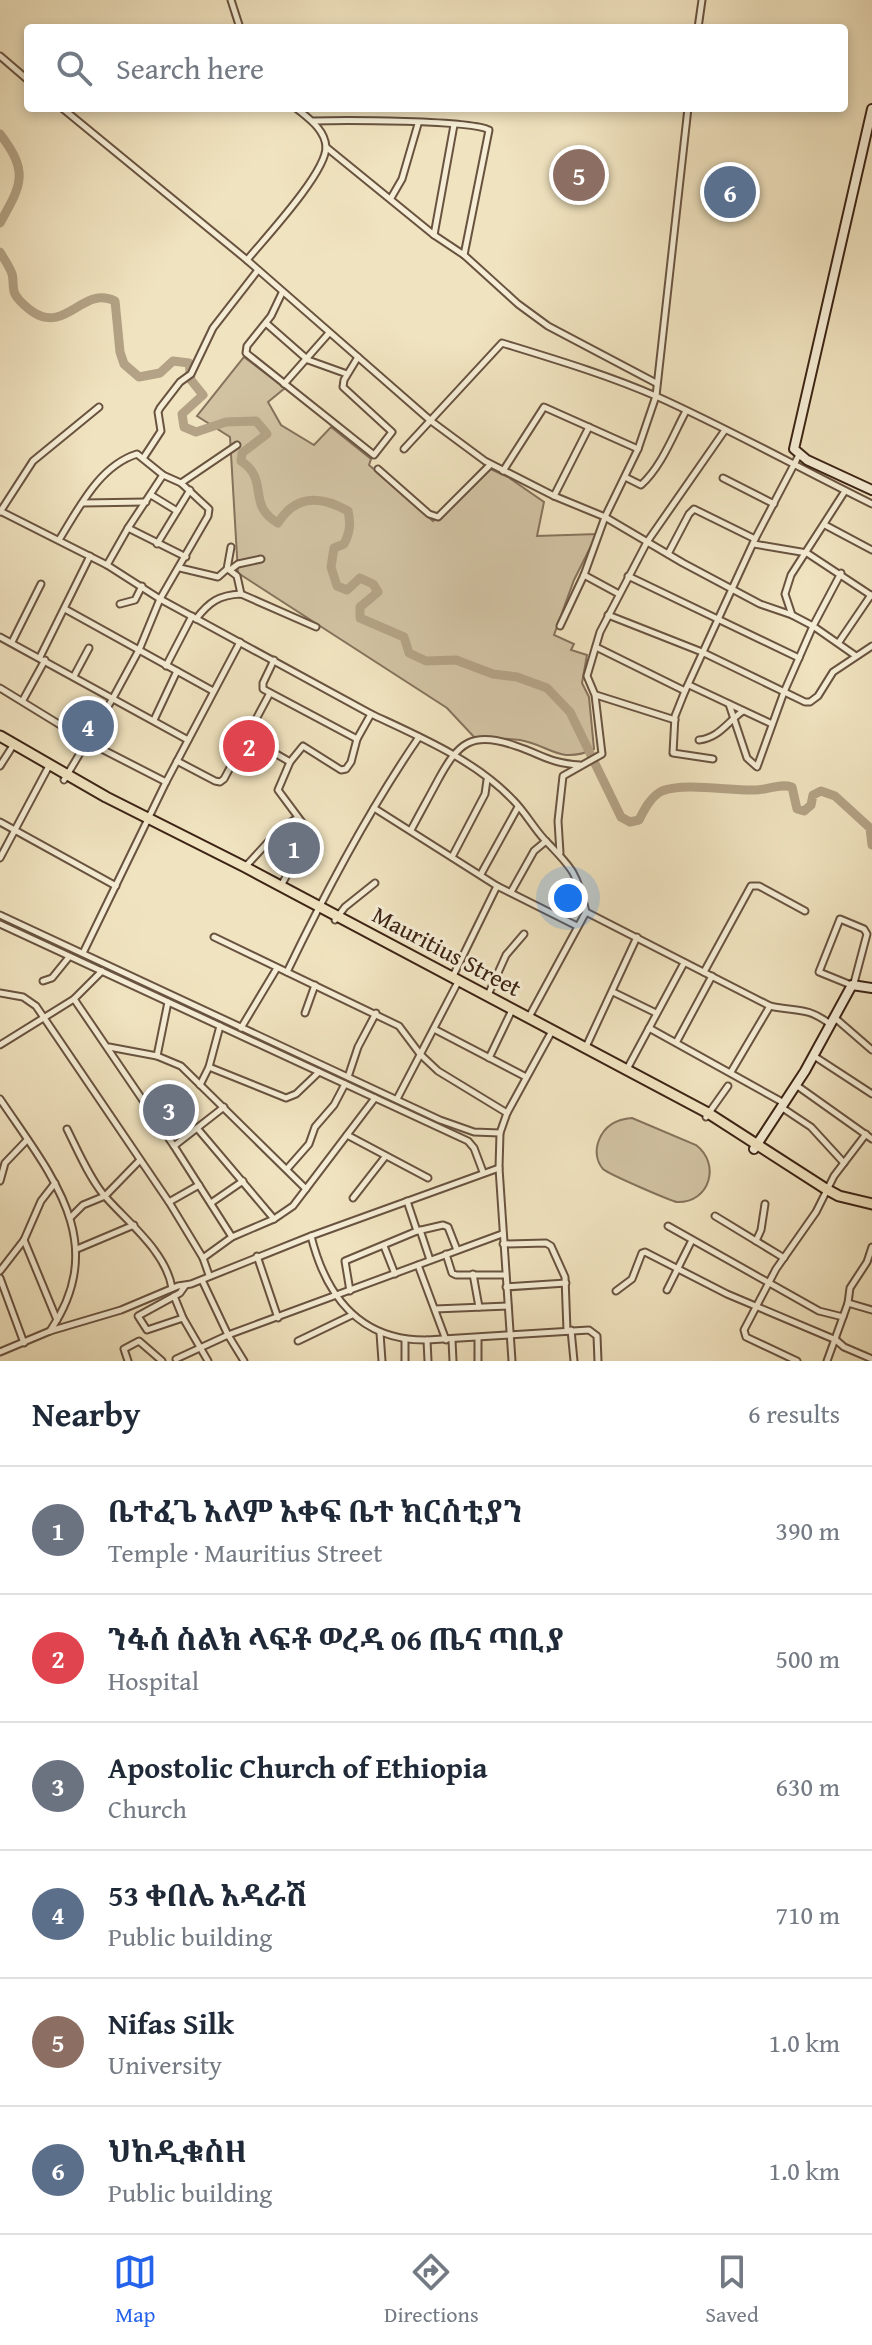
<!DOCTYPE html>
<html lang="en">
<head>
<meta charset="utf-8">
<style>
  body { margin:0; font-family:"Gentium Book Plus","Noto Serif Ethiopic",serif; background:#f6f6f7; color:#1f2937 }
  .you { position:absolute; left:568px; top:898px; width:28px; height:28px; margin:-20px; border:6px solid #fff; border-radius:50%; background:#1a73e8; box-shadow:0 0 0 12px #1a73e833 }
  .badge { display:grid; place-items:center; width:52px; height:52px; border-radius:50%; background:#2563eb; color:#fff; font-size:26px; font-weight:700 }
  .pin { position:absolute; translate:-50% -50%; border:4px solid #fff; box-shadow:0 2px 8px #0006 }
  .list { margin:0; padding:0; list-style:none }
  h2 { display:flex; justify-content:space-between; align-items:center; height:104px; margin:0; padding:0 32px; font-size:34px }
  h2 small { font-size:26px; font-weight:400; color:#747a83 }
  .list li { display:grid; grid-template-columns:52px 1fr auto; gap:24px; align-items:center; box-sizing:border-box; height:128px; padding:0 32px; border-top:2px solid #e0e1e3 }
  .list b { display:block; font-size:30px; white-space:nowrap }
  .list p { margin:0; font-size:26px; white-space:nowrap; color:#747a83 }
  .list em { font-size:26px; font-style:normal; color:#747a83 }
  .icon { flex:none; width:44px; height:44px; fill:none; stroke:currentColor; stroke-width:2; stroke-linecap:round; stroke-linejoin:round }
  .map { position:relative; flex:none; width:872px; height:1361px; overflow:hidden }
  .search { position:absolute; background:#fff; box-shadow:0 4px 12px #0003; left:24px; right:24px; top:24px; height:88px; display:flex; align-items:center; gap:20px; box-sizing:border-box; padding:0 28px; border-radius:8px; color:#747a83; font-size:30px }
  .sheet { height:872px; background:#fff }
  nav { display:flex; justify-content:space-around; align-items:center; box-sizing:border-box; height:112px; border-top:2px solid #e0e1e3; background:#fff; font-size:22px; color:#747a83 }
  nav a { display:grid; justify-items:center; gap:4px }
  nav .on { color:#2563eb }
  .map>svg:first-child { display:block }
  .green { fill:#d1c2a2; stroke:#86725c; stroke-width:2 }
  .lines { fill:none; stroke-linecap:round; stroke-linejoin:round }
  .river { stroke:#b3a285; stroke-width:9 }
  .street-casing { stroke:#695340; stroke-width:9 }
  .secondary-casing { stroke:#3c2315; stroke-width:12 }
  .primary-casing { stroke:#3c2315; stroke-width:13 }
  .street { stroke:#f5edd5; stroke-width:5 }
  .secondary { stroke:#f5edd5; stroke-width:8 }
  .primary { stroke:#f0e3bf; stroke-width:9 }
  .labels { text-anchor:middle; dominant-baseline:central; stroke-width:6; stroke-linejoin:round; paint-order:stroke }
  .street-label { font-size:24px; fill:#3c2315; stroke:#f5edd5 }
</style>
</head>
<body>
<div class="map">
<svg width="872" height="1361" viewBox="0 0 872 1361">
  <rect width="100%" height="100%" fill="#f0e3bf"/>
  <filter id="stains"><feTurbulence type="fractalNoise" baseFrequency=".0025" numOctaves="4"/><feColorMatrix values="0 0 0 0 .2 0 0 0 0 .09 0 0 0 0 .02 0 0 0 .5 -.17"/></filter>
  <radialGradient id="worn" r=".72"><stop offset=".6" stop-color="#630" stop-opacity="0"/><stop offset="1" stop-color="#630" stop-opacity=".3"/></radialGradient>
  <g class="green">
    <path d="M244,357l41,31 -17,14 13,23 33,20 17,-18 40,32 -2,6 64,56 51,-55 24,11 36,25 -7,34 60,-2 -23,46 -20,55 20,9 -3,6 16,5 -5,28 7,14 5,52c-35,16 -44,-4 -74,-9 -14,-2 -30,-1 -45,-2l-28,-30 -209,-135 -8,-136 -33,-21z"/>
    <path d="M632,1118l64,27c25,19 14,58 -19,57 -6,-1 -69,-28 -74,-33 -7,-8 -8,-19 -4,-29 6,-15 17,-21 33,-22z"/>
  </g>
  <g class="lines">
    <g class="river">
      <path d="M0,134c29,38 22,50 0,89"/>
      <path d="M0,252c4,7 10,15 12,22 2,6 0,14 3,20 3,6 12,14 18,18 33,22 50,-27 82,-11l5,51 4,12 15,13 21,-4 13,-12 16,2 2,17 12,15 -21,19 2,13 12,5 30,-10 30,-1 11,13 -25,19 -1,8c29,19 5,44 37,62 18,-29 43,-27 70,-12 3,13 2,21 -4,33l-10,4 -3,19 6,19 10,4 13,-12 13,6 5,8 -18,15v11l44,19 5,16 17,8 30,-1 37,14 24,3 30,11 23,24 51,105 9,5 9,-2c5,-10 12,-24 23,-29 22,-9 69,0 93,-1 13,0 24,-7 37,-3l5,22 7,2 7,-6 2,-10 8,-4 14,5 35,32 2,17"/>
    </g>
    <defs>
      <g id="street">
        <path d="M231,0l9,28"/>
        <path d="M698,28l4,-28"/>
        <path d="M0,56l28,24"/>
        <path d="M62,108l185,152 184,161 54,40 69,35 51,21 78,46 77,41 32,11 21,11 43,30"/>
        <path d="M313,121c28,-1 159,-1 176,9l-25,125 -30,-20"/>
        <path d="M326,147l108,88 20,-110"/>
        <path d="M391,198l11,-19 16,-55"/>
        <path d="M464,255l54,49 30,22 108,57"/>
        <path d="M247,260c18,-22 79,-87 79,-113 -1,-18 -18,-29 -30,-39"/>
        <path d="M282,293l-11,23 -24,30 -1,7 128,102 18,-23 -49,-45 1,-7 14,-23"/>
        <path d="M267,324l41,36 39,14"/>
        <path d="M284,384l45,-51"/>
        <path d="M404,449l98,-106c52,16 106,32 156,54 73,33 143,72 214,107"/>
        <path d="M144,457l17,-26 -3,-19 2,-4 20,-26 11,-8 22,-46 45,-58"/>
        <path d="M378,469l51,45 9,3 52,-52"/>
        <path d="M503,471l41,-64 94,42"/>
        <path d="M625,477l16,8c21,-19 32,-50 45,-74"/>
        <path d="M723,478l51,26"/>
        <path d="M181,483l56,-38"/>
        <path d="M151,495l26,16"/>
        <path d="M554,496l35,-69"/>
        <path d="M83,503l63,-1"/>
        <path d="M0,511l107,54 53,34 211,115 -14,25 -6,23 -5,7 -5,1 -38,-24 -13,16 -12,28 26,35 2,8v6l-25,47"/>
        <path d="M0,512l33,-51 66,-54"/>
        <path d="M825,525l47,25"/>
        <path d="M128,528l35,-53"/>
        <path d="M59,540c20,-32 40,-74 78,-86l26,21 18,8 28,26 -1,7 -48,83 -21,51 -26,48 -49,82"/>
        <path d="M157,544l33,-54"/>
        <path d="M754,544l53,9 65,43"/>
        <path d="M668,554l21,-40 5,-5 61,30"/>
        <path d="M107,565l21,-37 58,29"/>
        <path d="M180,568l38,9 9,-8 4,-22"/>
        <path d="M228,569l9,7 4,18"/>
        <path d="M230,570l8,-6 23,-5"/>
        <path d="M584,575l35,19"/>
        <path d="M628,576l171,82"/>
        <path d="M120,604l15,-4 7,-14"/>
        <path d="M65,609l148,82"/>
        <path d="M608,615l94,37 103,50h5l8,-6 15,-24 39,-26"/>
        <path d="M792,615l-7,-21 6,-19 54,-84"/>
        <path d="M196,619c13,-17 23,-24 45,-25l75,33"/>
        <path d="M560,626l24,-51 21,-58 33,-68 18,-53 32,-288"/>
        <path d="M0,637l188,103"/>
        <path d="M12,642l29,-58"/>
        <path d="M839,642l32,-47"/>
        <path d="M596,647l89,44"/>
        <path d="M40,657l50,-101"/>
        <path d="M274,660l-11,23v6l94,50"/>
        <path d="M166,666l26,-50"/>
        <path d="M74,676l15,-28"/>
        <path d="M689,685l83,39"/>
        <path d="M0,688l88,54 78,40"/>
        <path d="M596,695l79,25"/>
        <path d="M23,700l22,-40"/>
        <path d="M729,704l18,54 10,9 27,-75 29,-66 28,-53"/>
        <path d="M371,714c49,23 104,46 142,86 12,12 20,27 31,39 27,28 33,32 42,73l-57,105"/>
        <path d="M154,720l23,-49"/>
        <path d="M247,737l43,25"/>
        <path d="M699,740c20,-2 28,-18 44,-29"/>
        <path d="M713,759l-40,-6 2,-37 10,-25 70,-152 44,-84"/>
        <path d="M177,761l38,20 5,1 4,-3 46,-86"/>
        <path d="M0,766l14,-22"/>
        <path d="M374,808l123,78 80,40"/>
        <path d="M0,822l116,64"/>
        <path d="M411,830c9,-17 18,-33 27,-50 20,-37 34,-50 78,-34 27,9 33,17 64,19"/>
        <path d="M560,853l-2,-32 5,-45 39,-22 -7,-59 -8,-19 13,-44 47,-90 78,-112"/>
        <path d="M452,857l33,-63 2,-14"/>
        <path d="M0,858l50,-94"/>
        <path d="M246,866l34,-37 17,-11"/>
        <path d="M481,874l37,-67"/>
        <path d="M511,892l23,-41 12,-10"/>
        <path d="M586,912l184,94c26,6 36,0 60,18"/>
        <path d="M0,915l440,205 34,12 26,1"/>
        <path d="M335,920l10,-13 30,-24"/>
        <path d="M0,924l468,217 6,7 9,24"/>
        <path d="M214,937l185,89 21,28 18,17 69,42"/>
        <path d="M83,953l83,-171 74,-140"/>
        <path d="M287,972c39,-81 81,-161 132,-235"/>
        <path d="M704,972l47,-86h8l46,25"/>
        <path d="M452,978l45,-92"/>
        <path d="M43,981l9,-3 17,-21"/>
        <path d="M851,985l-32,-13 21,-53 24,10 3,5 -13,49"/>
        <path d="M613,992l43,21"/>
        <path d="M0,993l23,4 13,9 133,196 34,56"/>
        <path d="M488,995l18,-40 18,-21"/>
        <path d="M74,999l100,147 58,91"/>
        <path d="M305,1013l10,-28"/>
        <path d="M834,1017l38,33"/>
        <path d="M241,1028l36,-60"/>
        <path d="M649,1028l135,75"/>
        <path d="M434,1029l92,48"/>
        <path d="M677,1041l35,-65"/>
        <path d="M0,1045l74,-46 28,-28"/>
        <path d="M109,1047l48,9 24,10 125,123"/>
        <path d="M585,1049l52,-112"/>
        <path d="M157,1056l11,-54"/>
        <path d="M814,1056l58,38"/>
        <path d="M489,1058l24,-50"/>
        <path d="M209,1067l77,31 10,-4 23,-22"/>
        <path d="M626,1071l58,-108"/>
        <path d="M731,1072l39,-66"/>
        <path d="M348,1077l10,-30 18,-34"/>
        <path d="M200,1085l9,-18 11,-41"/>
        <path d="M796,1085l76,54"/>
        <path d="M0,1099c51,76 111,143 50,232"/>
        <path d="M397,1099l62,-119"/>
        <path d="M781,1107l30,20 33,36"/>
        <path d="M706,1117l22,-31"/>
        <path d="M197,1128l77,91"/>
        <path d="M67,1129c11,22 21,46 36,65 23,27 63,57 69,94"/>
        <path d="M347,1135l81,43"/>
        <path d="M174,1146l50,-39"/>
        <path d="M287,1169l22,-25 6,-17 19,-22 11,-21"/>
        <path d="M0,1181l5,-18 22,-23"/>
        <path d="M353,1198l32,-41"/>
        <path d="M407,1201l10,30"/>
        <path d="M169,1202l30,-17"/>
        <path d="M211,1203l32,-22"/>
        <path d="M715,1216l69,42"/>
        <path d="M70,1218l13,-13 22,-9 35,-36"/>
        <path d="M668,1226l151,85 24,6"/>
        <path d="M420,1230l10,30"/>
        <path d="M311,1236c15,60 49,105 116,104l162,-10 8,6 1,25"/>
        <path d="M24,1240l33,80"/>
        <path d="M756,1241l5,-11 4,-26"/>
        <path d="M503,1244l43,-1 5,3 14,31 2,54"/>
        <path d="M384,1246l11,28"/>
        <path d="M77,1249l57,-24"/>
        <path d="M446,1254l6,19 4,2h49"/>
        <path d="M257,1256l21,62"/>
        <path d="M418,1265l28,75"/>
        <path d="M0,1271l24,-31 17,-39 14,-18"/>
        <path d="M473,1274l6,33"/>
        <path d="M209,1275l-6,-17 29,-21 42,-18 19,-13 82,-108"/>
        <path d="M0,1278l24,65"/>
        <path d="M202,1280l26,55 16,26"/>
        <path d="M506,1287l60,-4"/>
        <path d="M667,1290l25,-50"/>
        <path d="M350,1291l-5,-30 72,-30 26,-6 5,2 9,23"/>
        <path d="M616,1291l16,-12 10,-26 3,-1 82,42 109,46 8,7 28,12"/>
        <path d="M174,1296l9,22 25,43"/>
        <path d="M848,1303l24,7"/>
        <path d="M435,1309l73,-3"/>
        <path d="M183,1318l-36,12 -9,-14 42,-23 5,-7"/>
        <path d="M571,1330l3,31"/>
        <path d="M380,1333l2,28"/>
        <path d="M478,1338v23"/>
        <path d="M405,1339v22"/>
        <path d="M427,1340l1,21"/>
        <path d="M452,1340l1,21"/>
        <path d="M298,1341l54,-26"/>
        <path d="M0,1352l50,-21 71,-21 57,-24 13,-2 120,-48 188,-68"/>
        <path d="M176,1359l52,-24 274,-101"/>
        <path d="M128,1361l-4,-12 15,-8 23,20"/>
        <path d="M512,1361l-13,-193 1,-35 7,-20 45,-82"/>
        <path d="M797,1361l-51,-24 -2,-7 32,-61 40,-57 18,-36 32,-42"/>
        <path d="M827,1361l21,-58 2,-15 17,-26 5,-15"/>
      </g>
      <g id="secondary">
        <path d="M872,109l-78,340 13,11 65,30"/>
        <path d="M754,1149l51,-78 47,-86 20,3"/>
      </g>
      <path id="primary" d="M0,736l106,61 139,70 463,246 118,76 13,7 33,8"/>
    </defs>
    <use href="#street" class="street-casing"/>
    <use href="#secondary" class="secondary-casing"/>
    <use href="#primary" class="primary-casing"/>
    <use href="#street" class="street"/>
    <use href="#secondary" class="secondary"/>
    <use href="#primary" class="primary"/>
  </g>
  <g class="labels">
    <g class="street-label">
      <text transform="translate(447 951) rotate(28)">Mauritius Street</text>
    </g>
  </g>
  <rect width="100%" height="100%" filter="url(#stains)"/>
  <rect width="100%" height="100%" fill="url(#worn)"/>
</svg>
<div class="you"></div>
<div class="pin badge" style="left:294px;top:848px;background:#6b7280">1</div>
<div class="pin badge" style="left:249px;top:746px;background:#e0444e">2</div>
<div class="pin badge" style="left:169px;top:1110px;background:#6b7280">3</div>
<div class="pin badge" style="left:88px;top:726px;background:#5c6f8a">4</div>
<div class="pin badge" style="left:579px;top:175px;background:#8d6e63">5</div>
<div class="pin badge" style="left:730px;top:192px;background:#5c6f8a">6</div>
<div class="search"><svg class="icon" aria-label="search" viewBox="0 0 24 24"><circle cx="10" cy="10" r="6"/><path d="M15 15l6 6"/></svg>Search here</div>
</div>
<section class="sheet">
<h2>Nearby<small>6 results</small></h2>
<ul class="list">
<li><span class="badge" style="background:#6b7280">1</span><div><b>ቤተፈጌ አለም አቀፍ ቤተ ክርስቲያን</b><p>Temple · Mauritius Street</p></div><em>390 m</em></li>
<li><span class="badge" style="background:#e0444e">2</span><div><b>ንፋስ ስልክ ላፍቶ ወረዳ 06 ጤና ጣቢያ</b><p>Hospital</p></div><em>500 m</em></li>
<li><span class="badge" style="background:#6b7280">3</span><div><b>Apostolic Church of Ethiopia</b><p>Church</p></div><em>630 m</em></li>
<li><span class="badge" style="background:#5c6f8a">4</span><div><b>53 ቀበሌ አዳራሽ</b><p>Public building</p></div><em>710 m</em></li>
<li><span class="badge" style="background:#8d6e63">5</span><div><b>Nifas Silk</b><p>University</p></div><em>1.0 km</em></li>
<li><span class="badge" style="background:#5c6f8a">6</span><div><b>ህከዲቁስዘ</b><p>Public building</p></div><em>1.0 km</em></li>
</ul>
</section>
<nav>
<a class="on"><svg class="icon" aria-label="map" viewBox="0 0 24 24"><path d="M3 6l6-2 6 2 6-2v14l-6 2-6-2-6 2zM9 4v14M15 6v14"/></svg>Map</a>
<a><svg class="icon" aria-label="directions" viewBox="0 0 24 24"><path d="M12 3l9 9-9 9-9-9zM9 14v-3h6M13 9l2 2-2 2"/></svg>Directions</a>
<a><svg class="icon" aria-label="saved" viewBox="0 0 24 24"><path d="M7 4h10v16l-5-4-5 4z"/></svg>Saved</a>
</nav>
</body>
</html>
